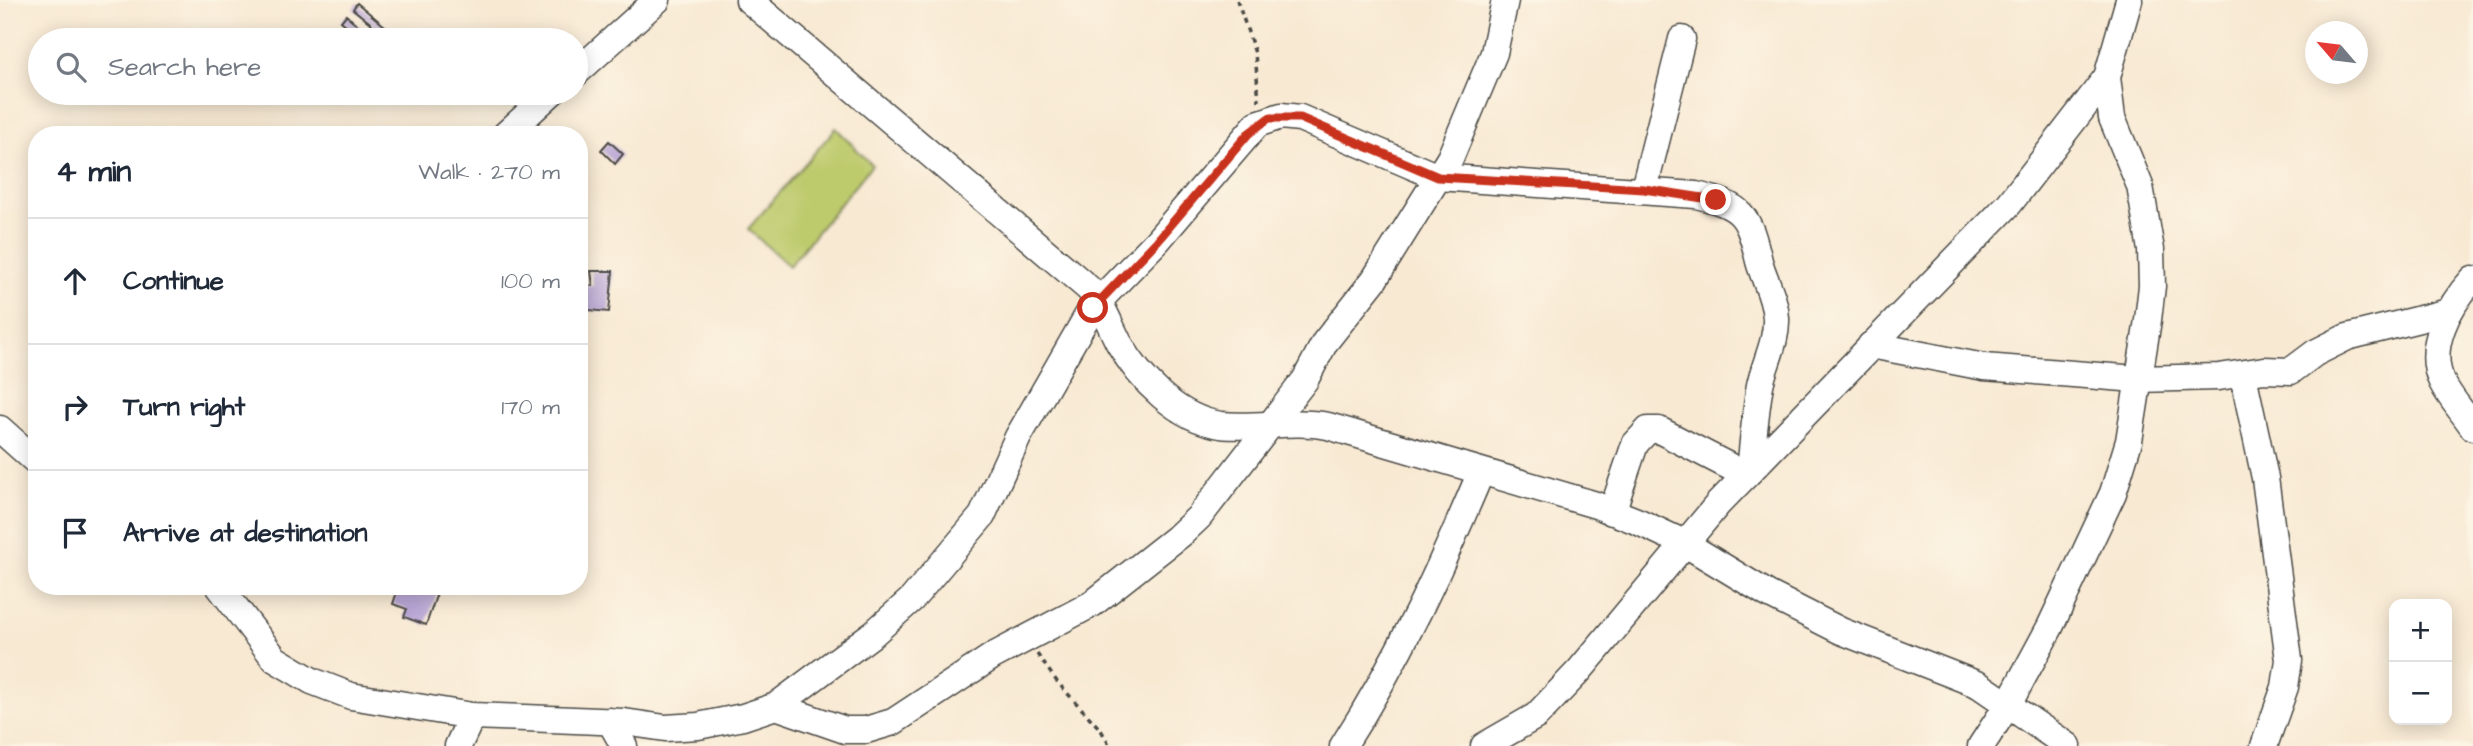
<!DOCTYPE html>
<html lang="en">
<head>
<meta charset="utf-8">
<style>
  body { margin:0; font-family:"Architects Daughter",sans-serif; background:#f2f2f3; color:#1f2937 }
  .controls { position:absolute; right:21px; bottom:21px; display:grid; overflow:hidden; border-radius:14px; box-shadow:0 4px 18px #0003 }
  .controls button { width:63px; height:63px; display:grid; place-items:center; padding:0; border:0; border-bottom:2px solid #e0e1e3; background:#fff; color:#1f2937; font:35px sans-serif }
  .compass { position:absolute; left:2305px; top:21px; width:63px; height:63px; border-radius:50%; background:#fff; box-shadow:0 4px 18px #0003; rotate:298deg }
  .stop { position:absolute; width:21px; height:21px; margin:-16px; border:5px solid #c8321e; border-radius:50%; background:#fff }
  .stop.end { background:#c8321e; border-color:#fff; box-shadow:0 2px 7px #0008 }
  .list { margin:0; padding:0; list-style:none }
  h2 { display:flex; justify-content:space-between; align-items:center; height:91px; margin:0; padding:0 28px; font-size:30px }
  h2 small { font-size:23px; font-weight:400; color:#747a83 }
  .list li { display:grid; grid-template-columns:46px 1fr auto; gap:21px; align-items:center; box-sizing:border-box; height:126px; padding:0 28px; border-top:2px solid #e0e1e3 }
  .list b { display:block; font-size:26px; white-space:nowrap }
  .list em { font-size:23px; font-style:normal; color:#747a83 }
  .icon { flex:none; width:38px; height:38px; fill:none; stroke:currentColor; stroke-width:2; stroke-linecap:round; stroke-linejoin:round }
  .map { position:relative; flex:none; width:2473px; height:746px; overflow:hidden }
  .search { position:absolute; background:#fff; box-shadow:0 4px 18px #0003; left:28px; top:28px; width:560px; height:77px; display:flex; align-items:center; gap:18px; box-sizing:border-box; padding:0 24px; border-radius:38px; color:#747a83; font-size:26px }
  .panel { position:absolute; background:#fff; box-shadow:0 4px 18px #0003; left:28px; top:126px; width:560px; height:469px; border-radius:28px }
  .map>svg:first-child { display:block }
  .green { fill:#becb6d; stroke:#747b4c; stroke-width:2 }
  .building { fill:#b5a1d5 }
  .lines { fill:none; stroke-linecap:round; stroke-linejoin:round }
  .minor-casing { stroke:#4a4844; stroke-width:29 }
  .path { stroke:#4a4844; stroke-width:3.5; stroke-dasharray:5 5; stroke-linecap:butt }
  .minor { stroke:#fff; stroke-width:26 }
  .route { stroke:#c8321e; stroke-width:9 }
</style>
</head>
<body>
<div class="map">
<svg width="2473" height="746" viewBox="0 0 2473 746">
  <rect width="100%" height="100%" fill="#fcf5e5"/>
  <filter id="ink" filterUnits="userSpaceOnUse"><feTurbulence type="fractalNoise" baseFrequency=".0143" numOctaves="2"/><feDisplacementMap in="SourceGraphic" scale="14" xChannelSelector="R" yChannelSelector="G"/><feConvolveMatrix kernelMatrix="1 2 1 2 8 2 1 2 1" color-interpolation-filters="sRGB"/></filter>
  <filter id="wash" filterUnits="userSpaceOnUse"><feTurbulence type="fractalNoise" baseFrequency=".00686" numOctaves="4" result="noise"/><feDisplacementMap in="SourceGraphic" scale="28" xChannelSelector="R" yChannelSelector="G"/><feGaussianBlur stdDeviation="1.57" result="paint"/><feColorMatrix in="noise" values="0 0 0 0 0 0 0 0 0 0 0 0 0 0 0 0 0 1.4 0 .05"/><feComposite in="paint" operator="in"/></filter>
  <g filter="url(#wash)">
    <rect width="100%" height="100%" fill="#f8e9d3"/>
    <path class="green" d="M836,128l36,37 -83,101 -41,-37z"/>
    <g id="blocks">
      <g class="building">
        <path d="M357,3l41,34 -2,3h-5l-38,-31z"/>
        <path d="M346,15l29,25h-10l-24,-19z"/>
        <path d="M335,29l13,11h-15l-5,-4z"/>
        <path d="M609,141l14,13 -8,10 -14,-14z"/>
        <path d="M591,271h22l-4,41 -29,-3 3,-24 10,1z"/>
        <path d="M399,586h19l19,7 -11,32 -22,-8 3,-8 -14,-5z"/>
      </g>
    </g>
  </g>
  <g filter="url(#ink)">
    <use href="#blocks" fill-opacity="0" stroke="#4a4844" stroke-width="2"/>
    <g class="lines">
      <defs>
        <g id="minor">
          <path d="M749,0l339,288c15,16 21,36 31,55 21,37 59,76 102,82 36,4 71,-6 107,1l268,79 43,17 45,21 84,51 73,37 138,54 89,61"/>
          <path d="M576,73l81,-73"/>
          <path d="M505,135l46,-42"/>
          <path d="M1644,189l38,-150"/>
          <path d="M2473,279c-23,25 -48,68 -31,103 8,16 21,30 31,45"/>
          <path d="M1871,345l113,22 153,12 82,-2 45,-7 27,1 24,-18 32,-16 101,-25"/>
          <path d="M2243,375l22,103 24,182 -4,27 -21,59"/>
          <path d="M0,429l37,33"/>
          <path d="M1612,512l23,-68 13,-14h11l87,45"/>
          <path d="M219,586l56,73 37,22 39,15 121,20 152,6 41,6 33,-2 45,-9 33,-11 98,-73 38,-34 70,-83 36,-79 74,-129 65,-67 100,-117 24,-8 19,2 138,59 258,18c47,11 52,19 63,66 5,19 16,36 17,57 1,24 -11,44 -16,67 -5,28 -7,58 -10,86"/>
          <path d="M776,706l69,24h21l27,-8 100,-66 99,-52 89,-70 18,-17 106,-137 20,-38 49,-62 76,-122 44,-105 11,-53"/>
          <path d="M610,721l14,25"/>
          <path d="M458,746l14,-30"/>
          <path d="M1343,746c56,-87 98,-179 138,-274"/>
          <path d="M1484,746l52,-30 43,-45 139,-167 291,-300 98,-127 22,-77"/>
          <path d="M1981,746l28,-43 41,-76 63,-134 16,-52 19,-121 4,-34 -1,-36 -11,-64 -28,-68 -5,-41"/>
        </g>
      </defs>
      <use href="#minor" class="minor-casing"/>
      <g class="path">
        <path d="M1237,0l18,53 4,48"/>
        <path d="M1037,654l21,29 43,47 9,16"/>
      </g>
      <use href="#minor" class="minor"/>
    </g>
  </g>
  <g class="lines" filter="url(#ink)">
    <path class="route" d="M1093,308l64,-67 91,-107 21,-16h31l138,59 206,12 72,11"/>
  </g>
</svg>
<div class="controls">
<button>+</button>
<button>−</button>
</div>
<svg class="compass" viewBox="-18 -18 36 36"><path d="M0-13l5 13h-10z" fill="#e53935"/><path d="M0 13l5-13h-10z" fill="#747a83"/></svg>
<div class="stop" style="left:1093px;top:308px"></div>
<div class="stop end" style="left:1716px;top:200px"></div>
<div class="search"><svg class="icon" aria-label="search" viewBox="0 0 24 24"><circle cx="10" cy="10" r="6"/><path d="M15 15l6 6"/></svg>Search here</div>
<section class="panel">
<h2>4 min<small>Walk · 270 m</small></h2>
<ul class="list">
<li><svg class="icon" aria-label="ahead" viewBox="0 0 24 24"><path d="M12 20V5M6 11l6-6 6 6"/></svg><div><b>Continue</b></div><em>100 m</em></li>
<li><svg class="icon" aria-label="right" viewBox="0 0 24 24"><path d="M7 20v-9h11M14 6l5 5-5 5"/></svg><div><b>Turn right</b></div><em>170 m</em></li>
<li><svg class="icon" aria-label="arrive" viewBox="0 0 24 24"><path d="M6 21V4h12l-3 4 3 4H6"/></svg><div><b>Arrive at destination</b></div></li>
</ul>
</section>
</div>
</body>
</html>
